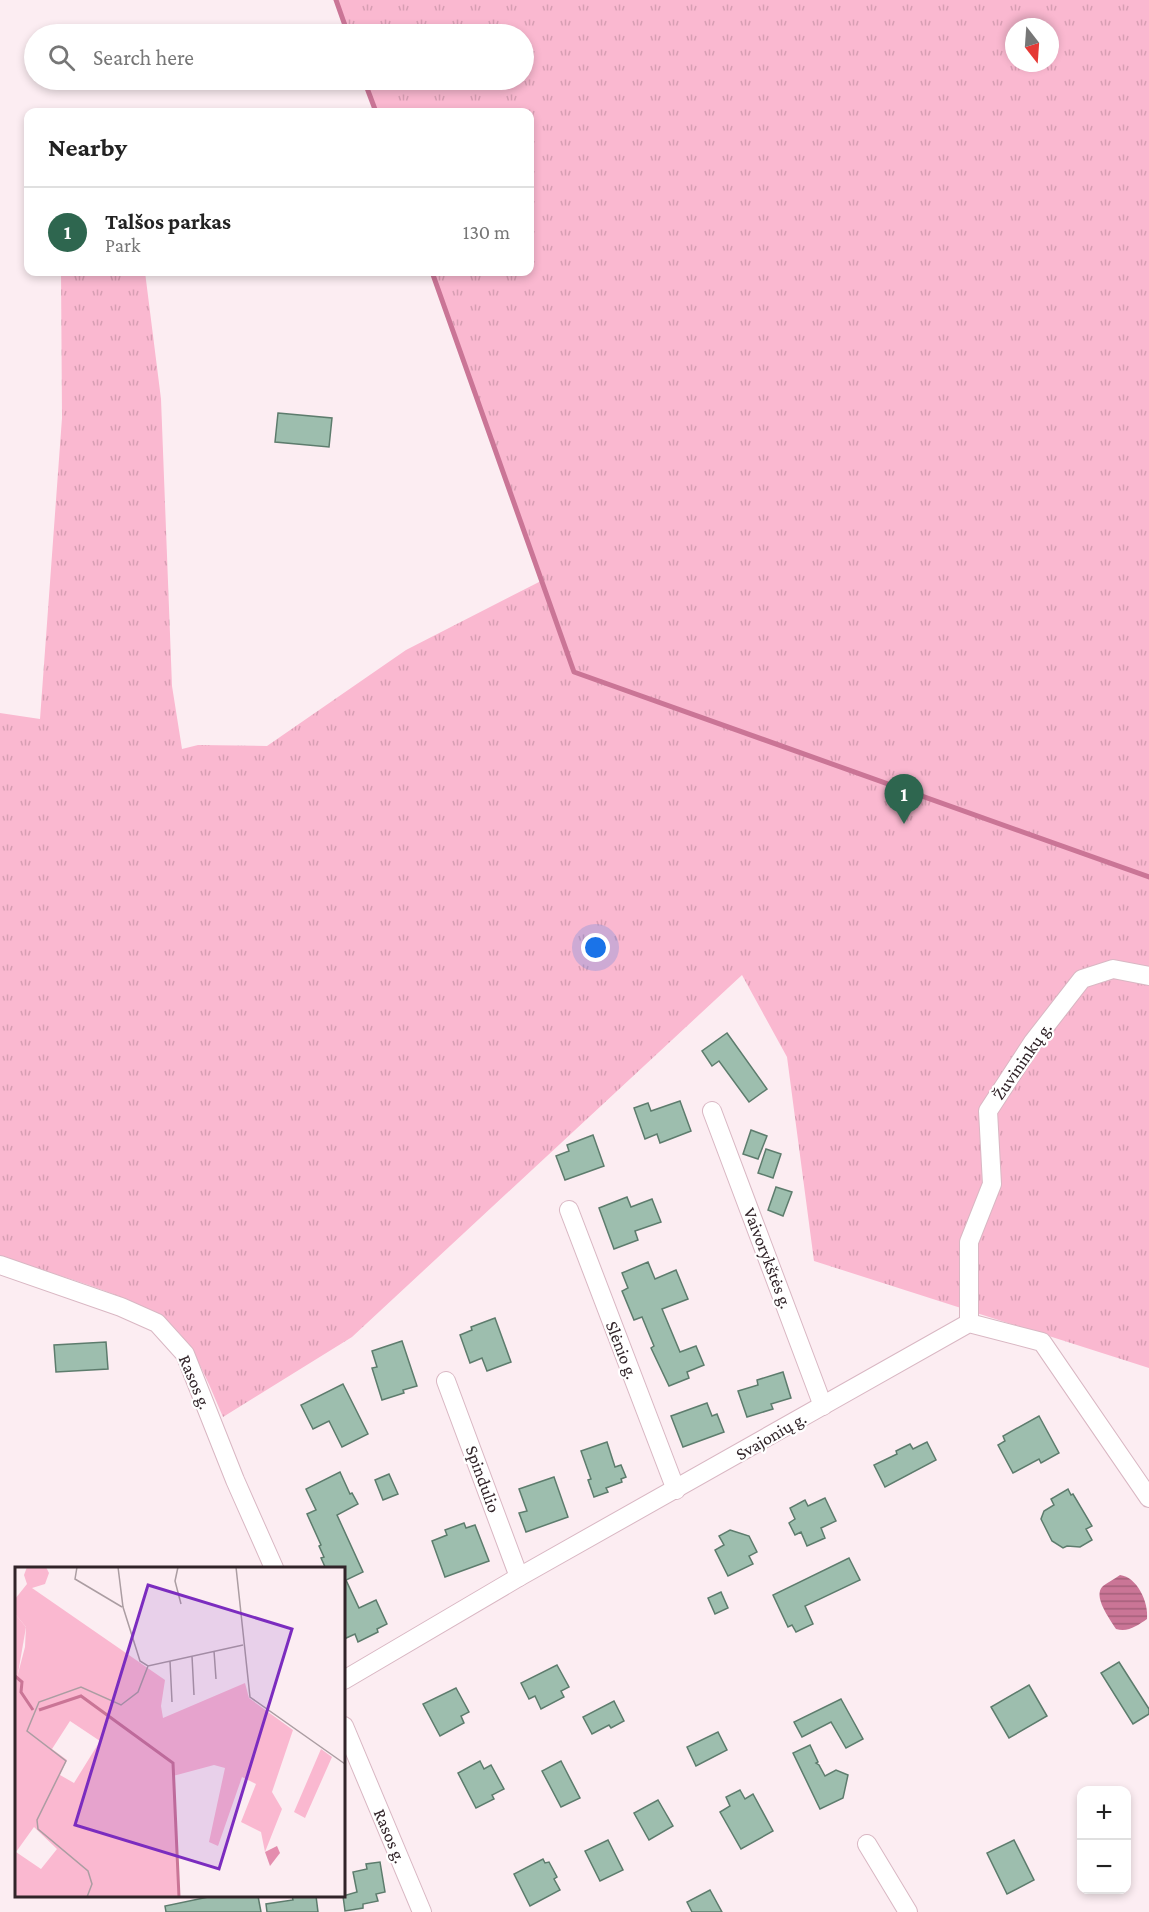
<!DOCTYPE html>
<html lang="en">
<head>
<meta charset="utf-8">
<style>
  body { margin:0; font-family:"Crimson Pro",serif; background:#f6f6f6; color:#222 }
  .controls { position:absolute; right:18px; bottom:18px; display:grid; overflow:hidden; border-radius:12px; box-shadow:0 3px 9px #0003 }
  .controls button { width:54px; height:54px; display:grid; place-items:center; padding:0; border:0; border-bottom:2px solid #e0e0e0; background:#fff; color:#222; font:30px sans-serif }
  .compass { position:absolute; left:1005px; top:18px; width:54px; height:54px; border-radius:50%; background:#fff; box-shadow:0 3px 9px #0003; rotate:163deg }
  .you { position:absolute; left:596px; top:948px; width:21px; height:21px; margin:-15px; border:4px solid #fff; border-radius:50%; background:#1a73e8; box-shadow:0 0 0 9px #1a73e833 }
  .badge { display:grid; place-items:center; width:39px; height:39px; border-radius:50%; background:#2e664f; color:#fff; font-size:20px; font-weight:700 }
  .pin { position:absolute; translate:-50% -50px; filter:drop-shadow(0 2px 3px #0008) }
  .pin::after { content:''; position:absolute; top:32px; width:21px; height:18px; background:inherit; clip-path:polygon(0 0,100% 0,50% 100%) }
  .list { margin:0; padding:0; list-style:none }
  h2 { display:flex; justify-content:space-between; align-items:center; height:78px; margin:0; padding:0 24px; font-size:26px }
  h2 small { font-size:20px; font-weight:400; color:#767676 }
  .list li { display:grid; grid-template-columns:39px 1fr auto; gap:18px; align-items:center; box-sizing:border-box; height:90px; padding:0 24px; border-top:2px solid #e0e0e0 }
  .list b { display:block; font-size:22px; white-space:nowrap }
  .list p { margin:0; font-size:20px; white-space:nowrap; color:#767676 }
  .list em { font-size:20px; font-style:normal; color:#767676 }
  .icon { flex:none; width:33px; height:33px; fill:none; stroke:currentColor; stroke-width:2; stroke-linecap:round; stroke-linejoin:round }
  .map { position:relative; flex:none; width:1149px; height:1912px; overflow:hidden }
  .search { position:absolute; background:#fff; box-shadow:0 3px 9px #0003; left:24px; top:24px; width:510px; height:66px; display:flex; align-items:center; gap:15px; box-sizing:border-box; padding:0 21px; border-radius:33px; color:#767676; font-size:22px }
  .panel { position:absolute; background:#fff; box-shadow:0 3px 9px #0003; left:24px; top:108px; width:510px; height:168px; border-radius:12px }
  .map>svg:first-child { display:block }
  .grass { fill:url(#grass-tufts); fill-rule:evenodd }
  .water { fill:url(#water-rules) }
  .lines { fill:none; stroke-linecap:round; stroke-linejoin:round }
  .stream { stroke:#ca7596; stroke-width:5 }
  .building { fill:#9dbeae; stroke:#5d7c6d; stroke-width:1.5 }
  .minor-casing { stroke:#d9b7c3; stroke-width:20 }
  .minor { stroke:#fff; stroke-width:18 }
  .labels { text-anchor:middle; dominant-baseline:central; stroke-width:4.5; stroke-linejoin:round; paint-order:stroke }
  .street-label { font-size:18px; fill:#312429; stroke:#fff }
  .inset-river { fill:none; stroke:#ca7596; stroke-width:3 }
  .inset-road { fill:none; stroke:#ab9da2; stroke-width:1.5 }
  .view { fill:#7b2cbf; fill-opacity:0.15; stroke:#7b2cbf; stroke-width:3 }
  .inset-edge { fill:none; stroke:#312429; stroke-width:3 }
</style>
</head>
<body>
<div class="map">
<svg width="1149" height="1912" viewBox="0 0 1149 1912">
  <defs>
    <pattern id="grass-tufts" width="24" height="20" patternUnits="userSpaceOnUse" patternTransform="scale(1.5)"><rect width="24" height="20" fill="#fab8d0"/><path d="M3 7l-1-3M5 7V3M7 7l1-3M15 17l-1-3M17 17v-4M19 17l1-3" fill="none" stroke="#d79eb3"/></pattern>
    <pattern id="water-rules" width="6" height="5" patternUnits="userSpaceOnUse" patternTransform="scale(1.5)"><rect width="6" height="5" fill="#ca7596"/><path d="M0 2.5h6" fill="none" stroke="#a5607a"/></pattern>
  </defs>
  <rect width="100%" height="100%" fill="#fcedf2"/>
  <path class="grass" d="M336,0h813v1368l-335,-107 -27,-204 -45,-82 -390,362 -129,80c-12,-28 -23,-57 -42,-82 -27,-36 -136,-63 -181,-78v-544l40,6 22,-301 -1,-146h84l16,127 11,287 10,63 16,-4 69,1 139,-96 135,-69 -109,-309h98v-160h-154l-12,-32h160v-46h-176zM1014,27h36v36h-36z"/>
  <path class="water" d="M1120,1575c17,2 29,27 27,44 -9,6 -19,14 -31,10 -6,-10 -24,-33 -13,-43 5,-4 12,-7 17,-11z"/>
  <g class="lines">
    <g class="stream">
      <path d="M336,0l12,34"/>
      <path d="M364,80l12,32"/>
      <path d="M432,272l142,400 575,205"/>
    </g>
  </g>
  <g class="building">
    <path d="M278,413l54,5 -3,29 -54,-5z"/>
    <path d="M727,1033l40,56 -18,13 -30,-41 -7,5 -10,-15z"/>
    <path d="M680,1101l11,30 -31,12 -3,-9 -12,5 -11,-31 14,-5 3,8z"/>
    <path d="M751,1130l16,6 -9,23 -15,-5z"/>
    <path d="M593,1135l11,31 -39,14 -9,-24 13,-5 -2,-6z"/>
    <path d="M766,1149l15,5 -8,24 -15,-5z"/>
    <path d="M776,1187l16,5 -9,24 -15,-6z"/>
    <path d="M627,1197l4,10 21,-8 9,23 -26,9 3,9 -24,9 -15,-41z"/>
    <path d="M648,1262l7,17 21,-9 12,29 -26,10 18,43 16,-6 8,19 -17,7 2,6 -20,8 -18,-38 3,-2 -12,-29 -8,3 -12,-29 6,-3 -6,-15z"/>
    <path d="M495,1318l16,44 -24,9 -5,-13 -12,5 -10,-28 12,-5 -1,-3z"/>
    <path d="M402,1341l15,45 -14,4 1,3 -22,7 -10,-32 5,-1 -5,-16z"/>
    <path d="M106,1342l2,27 -52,3 -2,-27z"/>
    <path d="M783,1372l8,26 -20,6 2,5 -26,8 -9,-26 20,-6 -1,-5z"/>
    <path d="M343,1384l25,50 -26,13 -13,-26 -16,8 -12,-24z"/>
    <path d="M707,1403l5,13 5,-2 7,18 -41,15 -12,-31z"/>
    <path d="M1039,1416l20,37 -18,10 -2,-4 -26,14 -15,-28 7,-4 -2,-5z"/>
    <path d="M607,1442l8,25 6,-2 5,12 -5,2 1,3 -16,6 2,4 -14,5 -6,-17 3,-1 -10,-28z"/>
    <path d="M927,1442l9,18 -51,27 -11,-22 23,-11 -1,-3 14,-7 3,5z"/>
    <path d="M340,1472l10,22 2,-1 6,11 -21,11 26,57 -17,8 13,28 17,-8 11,24 -10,5 1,3 -20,10 -3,-8 -11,5v-70h-18l-5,-11 3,-1 -5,-11 2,-1 -14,-31 9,-4 -10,-21z"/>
    <path d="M389,1474l9,20 -15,6 -8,-20z"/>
    <path d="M554,1477l14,40 -42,15 -7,-19 8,-2 -8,-22z"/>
    <path d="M1068,1489l3,6 2,-1 19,32 -6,3 6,11 -12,7 -13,-1 -4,2 -11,-7 -11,-22 3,-8 10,-6 -3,-6z"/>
    <path d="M825,1498l11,23 -15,7 4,10 -18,8 -6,-14 -6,3 -6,-12 6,-4 -5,-11 15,-8 3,6z"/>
    <path d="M464,1523l2,5 9,-3 14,36 -44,16 -13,-36 15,-6 -2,-5z"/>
    <path d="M730,1530l19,6 8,16 -8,4 4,8 -25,12 -13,-26 9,-5 -5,-9z"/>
    <path d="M849,1558l11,22 -55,26 8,18 -17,8 -4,-7 -4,2 -15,-32z"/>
    <path d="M721,1592l7,16 -13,6 -7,-16z"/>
    <path d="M1119,1662l30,47v5l-16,10 -32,-51z"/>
    <path d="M557,1665l12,22 -8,4 3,6 -23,12 -6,-13 -6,3 -8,-16z"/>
    <path d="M1029,1685l18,31 -38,22 -18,-31z"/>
    <path d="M456,1688l13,24 -8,4 3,7 -24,13 -17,-32z"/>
    <path d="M841,1699l22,40 -17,9 -15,-26 -29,15 -8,-15z"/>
    <path d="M614,1701l10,20 -13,7 -2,-3 -17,9 -9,-17z"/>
    <path d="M718,1732l9,18 -31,16 -9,-19z"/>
    <path d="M810,1745l8,17 -2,1 3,2 6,11 11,-6 12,5 -5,23 -23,11 -27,-56z"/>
    <path d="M480,1761l4,8 7,-4 13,24 -12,6 2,4 -18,9 -18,-35z"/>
    <path d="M561,1761l19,37 -19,9 -19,-36z"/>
    <path d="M740,1790l5,9 8,-5 20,37 -32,18 -21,-37 10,-6 -4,-9z"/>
    <path d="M658,1800l15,26 -24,14 -15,-27z"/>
    <path d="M608,1840l15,30 -23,11 -15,-30z"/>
    <path d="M1014,1840l20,40 -27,14 -20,-41z"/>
    <path d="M543,1859l2,4 4,-1 8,15 -3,2 6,11 -30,16 -16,-32z"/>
    <path d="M380,1862l5,30 -9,2 2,7 -15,3v4l-18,3 -2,-15 14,-4 -4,-20 14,-3 -1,-5z"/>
    <path d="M710,1890l12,22h-30l-5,-10z"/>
    <path d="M213,1896h45l3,16h-95l-1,-6z"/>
    <path d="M292,1896h24l2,16h-51l-1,-8 27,-4z"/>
  </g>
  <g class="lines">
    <defs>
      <g id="minor">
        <path d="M712,1111l111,295"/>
        <path d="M569,1210l107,280"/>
        <path d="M0,1265l121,42 36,16 28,31 50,126 39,88"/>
        <path d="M969,1323v-81l23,-58 -4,-73 45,-69 49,-63 31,-10 36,7"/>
        <path d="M446,1381l73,196"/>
        <path d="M344,1680l175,-103 450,-254 73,19 107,156"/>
        <path d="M344,1726l78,186"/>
        <path d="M867,1844l41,68"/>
      </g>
    </defs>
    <use href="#minor" class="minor-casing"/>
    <use href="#minor" class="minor"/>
  </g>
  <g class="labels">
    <g class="street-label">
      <text transform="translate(1022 1061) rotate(-55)">Žuvininkų g.</text>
      <text transform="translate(768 1258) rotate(69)">Vaivorykštės g.</text>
      <text transform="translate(622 1350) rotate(69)">Slėnio g.</text>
      <text transform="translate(195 1382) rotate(67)">Rasos g.</text>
      <text transform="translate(771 1436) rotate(-30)">Svajonių g.</text>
      <text transform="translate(483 1479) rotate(70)">Spindulio</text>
      <text transform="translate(390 1836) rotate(67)">Rasos g.</text>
    </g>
  </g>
  <g transform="translate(15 1567)">
    <rect width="330" height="330" fill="#fcedf2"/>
    <path d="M12,0h19l3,6 -4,11 -13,4 133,92 -4,26 2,12 82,-35 4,15 44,32 -21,62 10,17 -17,43 -4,-20 -20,-10 15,-38 -14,-7 -24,69 -9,-4 16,-74 -11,-3 -41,11 6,121h-164v-212l10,-38 1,-20 -11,-13v-15l12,-15 -3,-9zM55,154l30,20 -26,42 -14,-8 7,-15 -15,-11zM19,260l23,22 -16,20 -25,-17zM306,182l11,8 -27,61 -11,-6z" fill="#fab8d0" fill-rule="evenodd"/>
    <path d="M262,279l3,7 -10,13 -5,-14z" fill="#e48dae"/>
    <path d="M0,47l11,13 -10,58h-1z" fill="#fab8d0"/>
    <path class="inset-river" d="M0,109l7,6 -1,10 12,18M24,143l42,-14 92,67 6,134"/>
    <path class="inset-road" d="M62,0l-2,12 47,28M103,0l5,40 17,54 8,5 95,-21M163,0l-3,14 6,23M221,0l14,130 95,67M199,84l2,28M177,89l2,39M155,94l2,41M72,330l5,-13 -4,-13 -50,-42 -1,-9 29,-59 -39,-30 12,-29 42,-15 40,18 17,-13 10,-26"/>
    <path class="view" d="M133,18l144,44 -73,240 -144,-44z"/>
    <rect width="330" height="330" class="inset-edge"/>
  </g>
</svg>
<div class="controls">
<button>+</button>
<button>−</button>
</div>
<svg class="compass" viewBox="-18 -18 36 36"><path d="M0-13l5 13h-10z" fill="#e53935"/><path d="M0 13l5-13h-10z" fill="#767676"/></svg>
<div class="you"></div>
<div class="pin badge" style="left:904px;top:824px">1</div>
<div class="search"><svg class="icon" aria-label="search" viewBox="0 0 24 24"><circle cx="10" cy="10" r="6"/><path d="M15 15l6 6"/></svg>Search here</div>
<section class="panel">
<h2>Nearby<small></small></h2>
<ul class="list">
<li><span class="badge">1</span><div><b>Talšos parkas</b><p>Park</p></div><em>130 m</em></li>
</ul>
</section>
</div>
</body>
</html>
